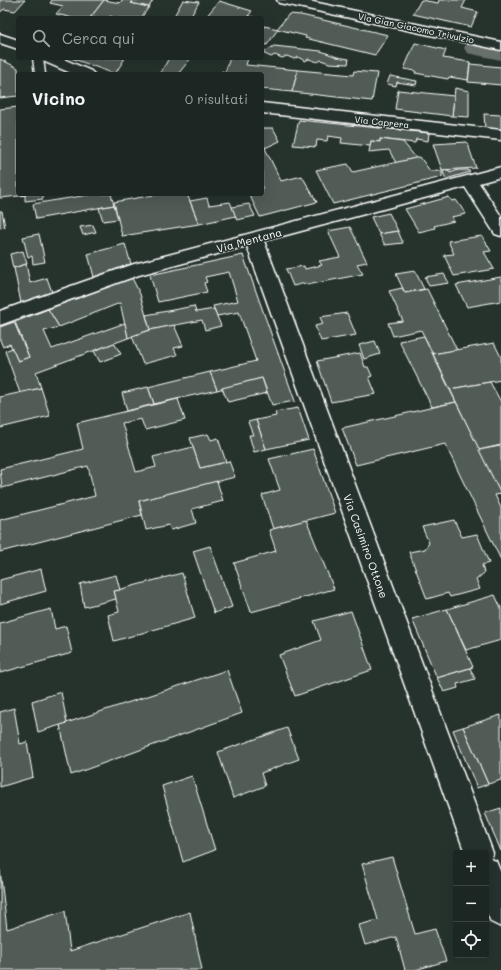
<!DOCTYPE html>
<html lang="it">
<head>
<meta charset="utf-8">
<style>
  body { margin:0; font-family:Mali,sans-serif; background:#252e2a; color:#f1f3f6 }
  .controls { position:absolute; right:12px; bottom:12px; display:grid; overflow:hidden; border-radius:4px; box-shadow:0 4px 16px #0002 }
  .controls button { width:36px; height:36px; display:grid; place-items:center; padding:0; border:0; border-bottom:1px solid #3a4340; background:#1c2622; color:#f1f3f6; font:20px sans-serif }
  .list { margin:0; padding:0; list-style:none }
  h2 { display:flex; justify-content:space-between; align-items:center; height:52px; margin:0; padding:0 16px; font-size:17px }
  h2 small { font-size:13px; font-weight:400; color:#a0a5a5 }
  .icon { flex:none; width:22px; height:22px; fill:none; stroke:currentColor; stroke-width:2; stroke-linecap:round; stroke-linejoin:round }
  .map { position:relative; flex:none; width:501px; height:970px; overflow:hidden }
  .search { position:absolute; background:#1c2622; box-shadow:0 4px 16px #0002; left:16px; top:16px; width:248px; height:44px; display:flex; align-items:center; gap:10px; box-sizing:border-box; padding:0 14px; border-radius:4px; color:#a0a5a5; font-size:15px }
  .panel { position:absolute; background:#1c2622; box-shadow:0 4px 16px #0002; left:16px; top:72px; width:248px; height:124px; border-radius:4px }
  .map>svg:first-child { display:block }
  .lines { fill:none; stroke-linecap:round; stroke-linejoin:round }
  .canal { fill:#67706c; fill-rule:evenodd }
  .building { fill:#515c57; stroke:#fff }
  .service-casing { stroke:#fff; stroke-width:3 }
  .minor-casing { stroke:#fff; stroke-width:3 }
  .service { fill:#26332d; fill-rule:evenodd }
  .minor { fill:#26332d; fill-rule:evenodd }
  .labels { text-anchor:middle; dominant-baseline:central; stroke-width:3; stroke-linejoin:round; paint-order:stroke }
  .far-street-label { font-size:9px; fill:#fff; stroke:#26332d }
  .street-label { font-size:11px; fill:#fff; stroke:#26332d }
</style>
</head>
<body>
<div class="map">
<svg width="501" height="970" viewBox="0 0 501 970">
  <rect width="100%" height="100%" fill="#26332d"/>
  <filter id="ink" filterUnits="userSpaceOnUse"><feTurbulence type="fractalNoise" baseFrequency=".025" numOctaves="2"/><feDisplacementMap in="SourceGraphic" scale="8" xChannelSelector="R" yChannelSelector="G"/><feConvolveMatrix kernelMatrix="1 2 1 2 8 2 1 2 1" color-interpolation-filters="sRGB"/></filter>
  <g filter="url(#ink)">
    <g class="lines">
      <path class="canal" d="M475,42l26,6v12l-34,-7 -3,-5 3,-5z"/>
    </g>
    <g class="building">
      <path d="M0,0h25l-10,11 -11,-2 -2,2h-2z"/>
      <path d="M52,0h52l-14,18h-17l-17,-4 7,-8 -13,-3z"/>
      <path d="M104,0l16,3 2,-3h11l-2,3 18,4 -8,11h-25l-6,-2 -2,2h-18z"/>
      <path d="M133,0h20l-4,7 -18,-4z"/>
      <path d="M183,0l16,2 -9,16 -16,-2z"/>
      <path d="M421,0l17,3 1,-3h27l-4,8 16,4 -7,15 -58,-13z"/>
      <path d="M219,1l33,10 -4,5 10,2h-53z"/>
      <path d="M289,14l12,1 87,20 -13,20 -70,-17 1,-2 -29,-7z"/>
      <path d="M264,26l14,3 -11,16 -5,-1v-14z"/>
      <path d="M415,43l31,7 -3,8 27,4 -2,18 -19,-3 -1,2 -33,-6 1,-2 -12,-2z"/>
      <path d="M274,46l47,5 16,6 12,2 -1,5 -19,-1 -8,-3 -3,2 -9,-3 -4,2 -7,-4 -4,2 -7,-3 -5,2 -7,-3 -4,2 -8,-4z"/>
      <path d="M71,58h54l-10,16z"/>
      <path d="M169,58h22l-13,16h-18z"/>
      <path d="M230,58h18l-2,7 52,5 -6,22 -30,-3v-15h-41l1,-3 3,1z"/>
      <path d="M0,59l18,9v28l-18,2z"/>
      <path d="M470,64l31,3v18l-33,-3z"/>
      <path d="M298,70l55,5 1,-4 23,2 -5,28 -80,-9z"/>
      <path d="M390,76l27,5 -1,4 -19,-3 -1,4 -9,-2z"/>
      <path d="M455,88l14,3v26l-17,-1z"/>
      <path d="M398,90l56,6 -2,20 -57,-7z"/>
      <path d="M18,107v87l10,1 -28,3v-89z"/>
      <path d="M484,114l17,1v15l-16,-1z"/>
      <path d="M299,120l130,13 -1,8 -12,-2 -1,4 -35,-4v3l-9,-1 -1,5 -29,-3 1,-5 -14,-2 -1,5 -10,-1 -1,7 -23,-2z"/>
      <path d="M262,128h11l7,13 -15,7 -3,-6z"/>
      <path d="M380,139l23,3 13,16 -20,5 -7,-13 -20,2 2,-11 9,1z"/>
      <path d="M262,142l19,39 21,-5 15,26 -57,15 -11,-23h13z"/>
      <path d="M467,142l9,26 -34,2 -9,-26z"/>
      <path d="M420,157l10,14 8,-1 4,2v5l-109,27 -17,-34 32,-6 5,8z"/>
      <path d="M442,170h6l2,3 8,-3h10l2,2 -24,7z"/>
      <path d="M28,194h15v5l-18,2v-6z"/>
      <path d="M94,194h17l3,11 -78,14 -3,-15z"/>
      <path d="M160,194h27l12,30 -77,12 -8,-34z"/>
      <path d="M449,197l3,4 4,-1 10,14 -15,3 3,4 -20,5 1,2 -16,4 -14,-23z"/>
      <path d="M207,198l2,7 21,-3 6,14 -37,8 -9,-23z"/>
      <path d="M249,204l6,12 -18,4 -5,-13z"/>
      <path d="M114,205l4,14 -15,2 -4,-13z"/>
      <path d="M0,211h2l3,16 -5,1z"/>
      <path d="M389,213l9,18 -19,3 -8,-17z"/>
      <path d="M93,225l3,7 -13,3 -3,-8z"/>
      <path d="M350,227l17,35 -10,2 6,10 -56,11 -1,-2 -13,3 -7,-17 18,-3 1,3 17,-4 -3,-4 21,-4 -12,-26z"/>
      <path d="M398,231l5,12 -18,2 -6,-11z"/>
      <path d="M39,234l6,28 -12,2 -1,-8 -4,1 -5,-20z"/>
      <path d="M482,236l9,15 -7,1 10,17 -40,7 -10,-21 10,-1 -6,-13z"/>
      <path d="M125,244l6,20 -37,13 -6,-23z"/>
      <path d="M23,251l4,13 -14,4 -3,-14z"/>
      <path d="M243,255l52,146 -23,4 -10,-27 -45,12 -7,-18 46,-11 -17,-49 -22,4 -4,-10 25,-5 -9,-29 -24,5 2,5 -3,1 3,9 -49,10 -8,-27z"/>
      <path d="M26,264l4,19 17,-5 5,14 -31,11 -7,-35z"/>
      <path d="M415,271l9,18 -19,4 -9,-19z"/>
      <path d="M444,274l5,9 -20,3 -4,-9z"/>
      <path d="M501,277v24l-34,6 -11,-22z"/>
      <path d="M132,278l8,16 10,36 -22,8 -8,-35 -61,24 -11,-18z"/>
      <path d="M402,288l3,5 22,-4 30,61 -24,4 -12,-24 -28,6 -5,-13 15,-2 -14,-30z"/>
      <path d="M194,306l2,6 18,-3 7,17 -16,4 -3,-10 -52,10 -4,-15z"/>
      <path d="M48,309l11,18 -15,4 8,18 73,-26 3,15 -92,34 5,16 -21,5 -15,-42 7,-3 6,13 11,-4 -14,-35z"/>
      <path d="M347,313l9,22 -35,6 -6,-15 8,-2 -3,-7z"/>
      <path d="M14,322l15,35 -11,4 -8,-17 -7,3 -3,-7v-13z"/>
      <path d="M174,325l9,21 -9,2 3,7 -34,9 -11,-28 18,-6z"/>
      <path d="M424,336l22,46 10,20 -24,5 -33,-66z"/>
      <path d="M375,341l5,13 -16,5 -5,-14z"/>
      <path d="M114,343l7,11 -21,8 -6,-11z"/>
      <path d="M494,343l7,14v23l-51,9 -17,-35z"/>
      <path d="M360,353l5,14h3l4,9 -3,1 7,17 -45,8 -14,-41z"/>
      <path d="M210,372l7,18 -63,14 -6,-17z"/>
      <path d="M262,378l5,15 -39,9 -6,-14z"/>
      <path d="M490,382l11,20v43l-22,5 -29,-61z"/>
      <path d="M148,387l6,17 -27,7 -5,-18z"/>
      <path d="M41,388l9,28 -50,12v-31z"/>
      <path d="M178,399l7,21 -40,10 -4,-11 -19,4 14,49 20,-5 -3,-10 40,-10 7,21 29,-7 6,16 -96,24 3,14 -142,37v-32l95,-24 -7,-30 -86,22 -2,-19 83,-20 -6,-26z"/>
      <path d="M456,402l45,92 -6,1 6,13v52l-56,-116 -89,21 -14,-37z"/>
      <path d="M298,408l11,32 -43,9 -10,-29 20,-4 -1,-4z"/>
      <path d="M256,420l10,29 -12,3 -5,-17h4l-5,-13z"/>
      <path d="M208,434l3,6 7,-2 8,24 -26,6 -10,-30z"/>
      <path d="M500,446l1,1v47l-22,-44z"/>
      <path d="M313,449l22,64 -62,16 -11,-34 18,-5 -11,-31z"/>
      <path d="M217,481l6,20 -31,8 4,14 -25,7 -2,-5 -23,5 -7,-29z"/>
      <path d="M306,520l28,69 -83,23 -17,-49 42,-12 -7,-21z"/>
      <path d="M454,520l8,17 15,-3 12,29 -7,2 2,8 -8,7 4,9 -30,8 -2,-4 -21,6 -18,-47 16,-3 4,-6 -7,-16z"/>
      <path d="M210,546l22,61 -18,6 -21,-62z"/>
      <path d="M41,569l5,22 -46,13v-24z"/>
      <path d="M182,573l13,45 -81,23 -6,-26 11,-3 -5,-21z"/>
      <path d="M116,575l4,15 -6,1 2,8 -32,8 -4,-23z"/>
      <path d="M495,595l6,13v32l-35,10 -19,-41z"/>
      <path d="M51,609l4,20 11,-3 6,27 -72,20v-50z"/>
      <path d="M447,609l26,58 -36,11 -25,-59z"/>
      <path d="M351,611l21,59 -77,26 -16,-41 42,-15 -7,-19z"/>
      <path d="M470,668l5,11 -18,5 1,4 -14,4 -7,-14z"/>
      <path d="M227,670l15,43 -171,62 -11,-50z"/>
      <path d="M61,692l6,31 -29,9 -6,-31z"/>
      <path d="M14,708l6,36 7,-2 6,35 -33,10v-75z"/>
      <path d="M501,715v65l-13,4 -25,-57z"/>
      <path d="M463,727l25,57 -11,4 -24,-58z"/>
      <path d="M287,728l12,31 -38,14 4,13 -32,12 -15,-46z"/>
      <path d="M192,776l23,74 -32,12 -21,-76z"/>
      <path d="M501,808v43l-16,-38z"/>
      <path d="M392,857l23,77 20,-5 11,32 -31,9h-10l-9,-33 -31,8 -6,-20 19,-5 -16,-56z"/>
      <path d="M0,870l7,59 58,-18 5,40 120,-39 12,58h-202z"/>
    </g>
    <g class="lines">
      <defs>
        <path id="service" d="M33,58h10l2,16h-10z"/>
        <g id="minor">
          <path d="M277,0h27l197,42v8l-217,-46 -5,-1z"/>
          <path d="M0,34l18,6v9l-18,-6z"/>
          <path d="M41,58h20l30,13 3,3h-21l-30,-13z"/>
          <path d="M262,103l239,27v10l-239,-27z"/>
          <path d="M501,167v10l-22,6 22,33v20l-6,-2 -30,-47 -201,54 229,612 -2,6 5,2 5,12v54l-10,-5 -5,-11v-58h-21l-218,-607 -108,29 -139,50v-14l134,-47z"/>
        </g>
      </defs>
      <use href="#service" class="service-casing"/>
      <use href="#minor" class="minor-casing"/>
      <use href="#service" class="service"/>
      <use href="#minor" class="minor"/>
    </g>
  </g>
  <g class="labels">
    <g class="far-street-label">
      <text transform="translate(416 28) rotate(12)">Via Gian Giacomo Trivulzio</text>
      <text transform="translate(382 122) rotate(6)">Via Caprera</text>
    </g>
    <g class="street-label">
      <text transform="translate(249 240) rotate(-15)">Via Mentana</text>
      <text transform="translate(366 546) rotate(70)">Via Casimiro Ottone</text>
    </g>
  </g>
</svg>
<div class="controls">
<button>+</button>
<button>−</button>
<button><svg class="icon" aria-label="locate" viewBox="0 0 24 24"><circle cx="12" cy="12" r="6"/><path d="M12 2v4M12 18v4M2 12h4M18 12h4"/></svg></button>
</div>
<div class="search"><svg class="icon" aria-label="search" viewBox="0 0 24 24"><circle cx="10" cy="10" r="6"/><path d="M15 15l6 6"/></svg>Cerca qui</div>
<section class="panel">
<h2>Vicino<small>0 risultati</small></h2>
<ul class="list">
</ul>
</section>
</div>
</body>
</html>
